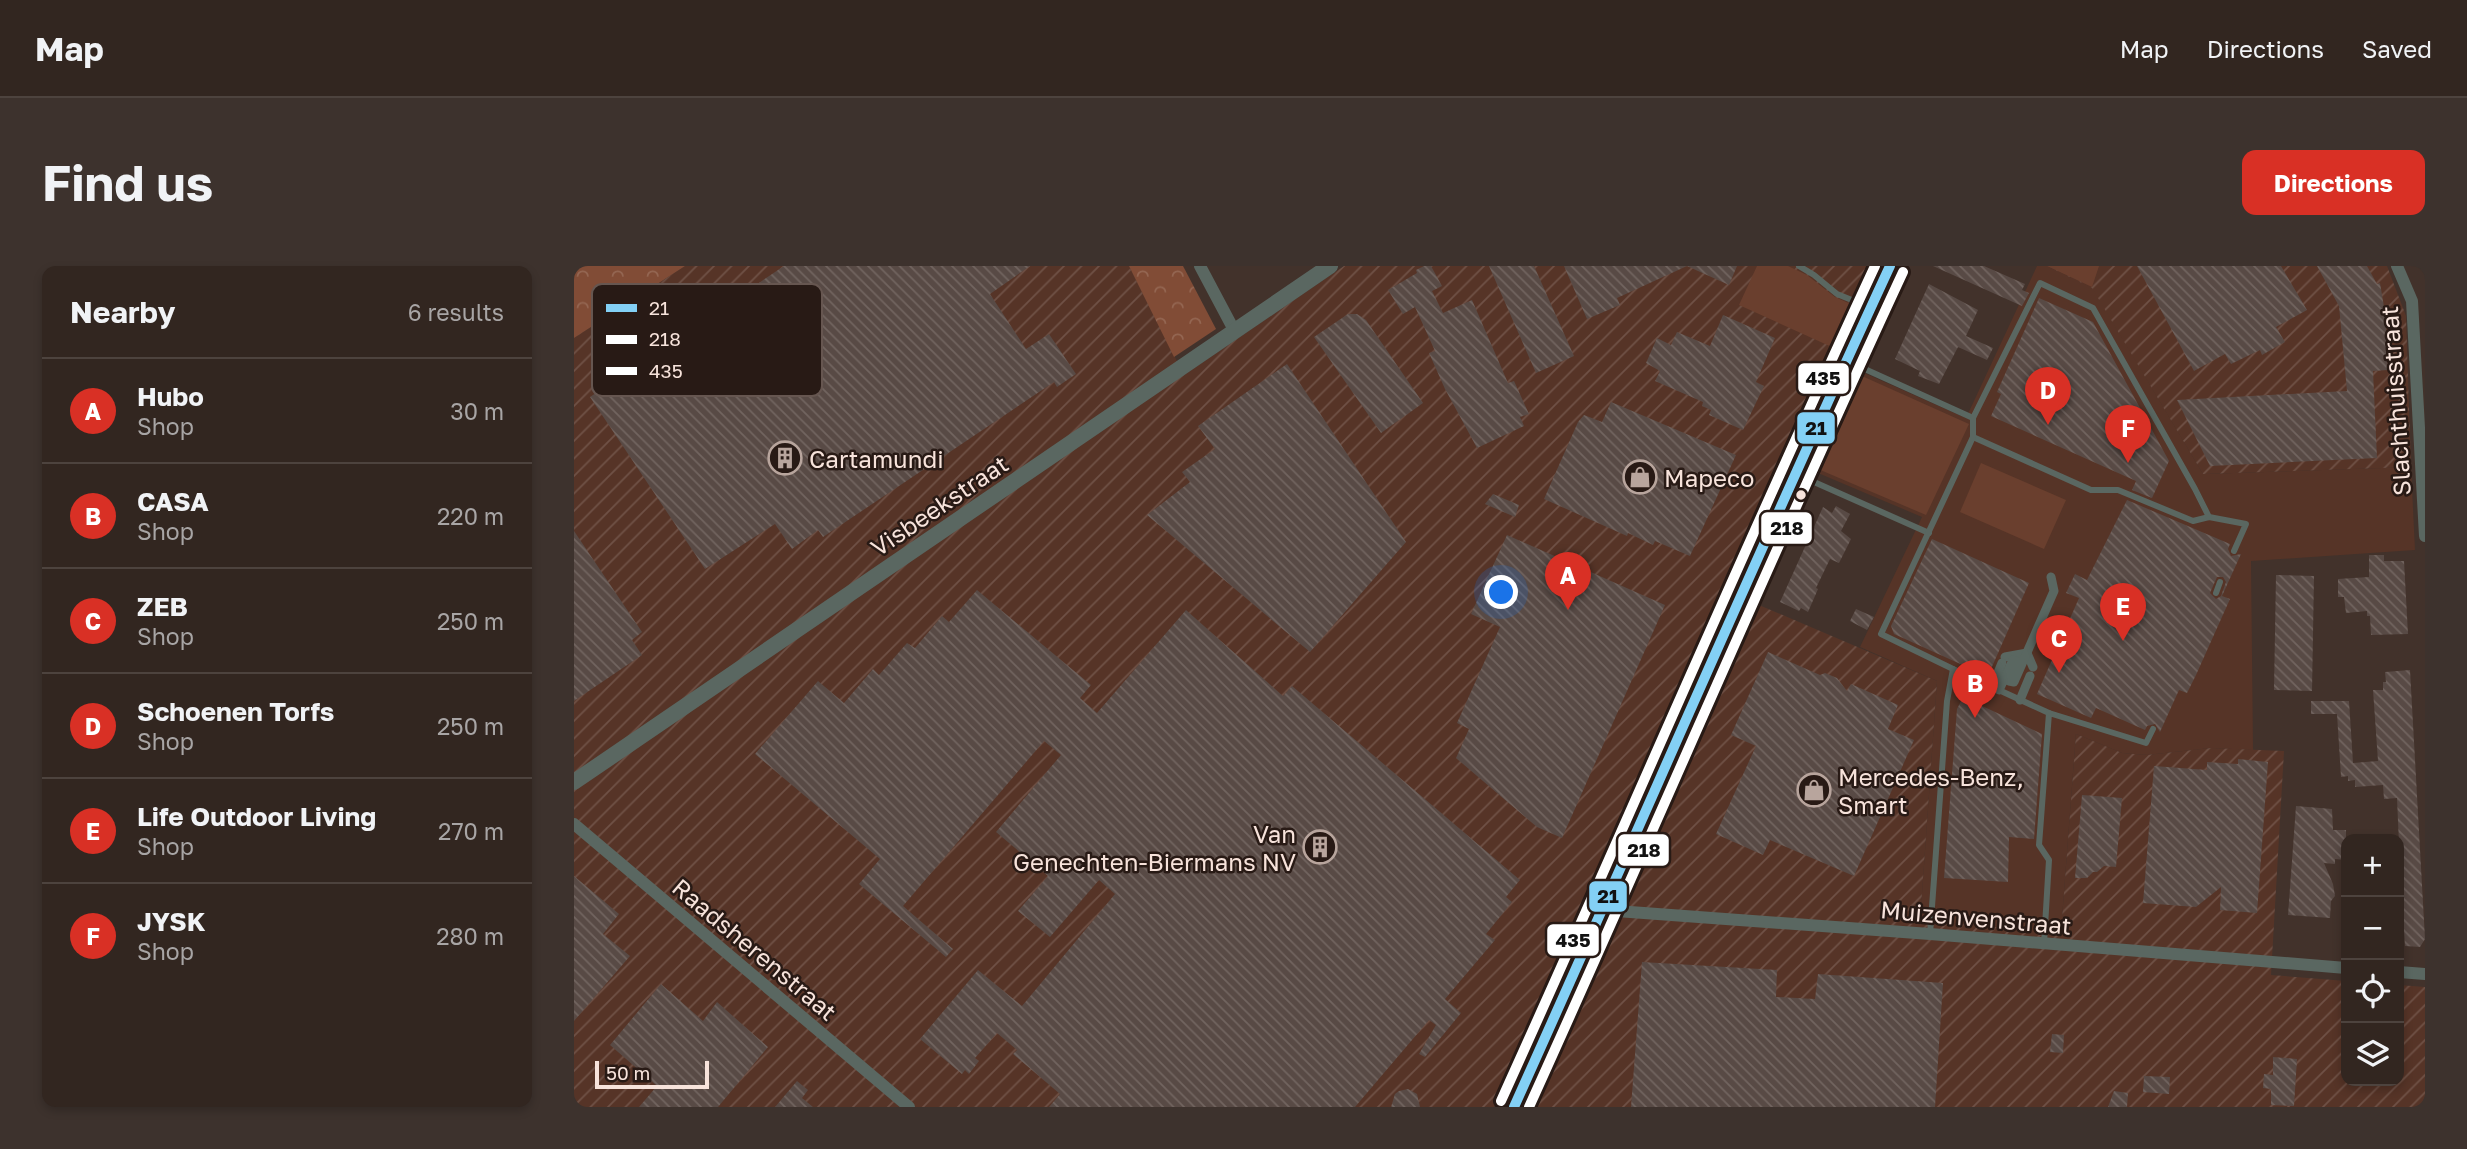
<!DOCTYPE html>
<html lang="en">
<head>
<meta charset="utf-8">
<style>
  body { margin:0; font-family:"Golos Text",sans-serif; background:#3d322d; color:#f1f3f6 }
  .controls { position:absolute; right:21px; bottom:21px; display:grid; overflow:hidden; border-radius:14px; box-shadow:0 4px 10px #0003 }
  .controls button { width:63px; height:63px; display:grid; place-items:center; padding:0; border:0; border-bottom:2px solid #4d433e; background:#322620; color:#f1f3f6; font:35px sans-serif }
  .scale { position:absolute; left:21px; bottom:18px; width:114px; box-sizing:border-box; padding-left:7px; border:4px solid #f7e3db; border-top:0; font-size:19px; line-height:24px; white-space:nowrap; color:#f7e3db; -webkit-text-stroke:5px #281a15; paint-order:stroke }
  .you { position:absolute; left:928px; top:327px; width:24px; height:24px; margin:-18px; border:5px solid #fff; border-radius:50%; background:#1a73e8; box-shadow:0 0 0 10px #1a73e833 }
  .badge { display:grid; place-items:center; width:46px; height:46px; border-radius:50%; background:#d93025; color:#fff; font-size:23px; font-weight:700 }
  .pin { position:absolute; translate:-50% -58px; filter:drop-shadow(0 2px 4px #0008) }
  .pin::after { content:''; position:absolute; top:37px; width:24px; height:21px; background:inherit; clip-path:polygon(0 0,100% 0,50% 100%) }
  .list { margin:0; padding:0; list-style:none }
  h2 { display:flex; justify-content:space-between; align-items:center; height:91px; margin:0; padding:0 28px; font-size:30px }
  h2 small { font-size:23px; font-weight:400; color:#a8a5a5 }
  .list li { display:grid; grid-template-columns:46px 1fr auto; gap:21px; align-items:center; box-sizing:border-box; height:105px; padding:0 28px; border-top:2px solid #4d433e }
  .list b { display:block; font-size:26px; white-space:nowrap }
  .list p { margin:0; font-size:23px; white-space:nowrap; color:#a8a5a5 }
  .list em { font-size:23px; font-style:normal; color:#a8a5a5 }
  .icon { flex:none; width:38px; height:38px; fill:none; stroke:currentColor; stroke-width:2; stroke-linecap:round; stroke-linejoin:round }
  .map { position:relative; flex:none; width:1851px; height:841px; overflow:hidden; border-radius:14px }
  header { display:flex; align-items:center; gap:42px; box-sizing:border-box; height:98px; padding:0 35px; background:#322620; border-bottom:2px solid #4d433e }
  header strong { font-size:33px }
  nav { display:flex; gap:38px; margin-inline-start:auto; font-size:24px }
  .intro { display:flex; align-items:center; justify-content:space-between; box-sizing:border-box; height:168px; padding:0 42px }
  h1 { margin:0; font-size:49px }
  .button { padding:18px 32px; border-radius:14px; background:#d93025; color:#fff; font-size:24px; font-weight:700 }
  main { display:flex; gap:42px; padding:0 42px }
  aside { flex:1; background:#322620; border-radius:14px; box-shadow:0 4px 10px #0003 }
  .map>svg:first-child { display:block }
  .built { fill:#563427 }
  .industrial { fill:url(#industrial-furrows) }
  .green { fill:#6a3f2e }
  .forest { fill:url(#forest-crowns) }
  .building { fill:url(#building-back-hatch); fill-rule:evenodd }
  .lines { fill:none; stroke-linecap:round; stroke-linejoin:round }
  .service { stroke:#5a6761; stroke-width:6 }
  .pedestrian { stroke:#5a6761; stroke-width:9 }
  .minor { stroke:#5a6761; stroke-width:12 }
  .tertiary { stroke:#5a6761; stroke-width:16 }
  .primary { stroke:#566e66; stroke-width:19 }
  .bus-1-casing { stroke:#281a15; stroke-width:16 }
  .bus-2-casing { stroke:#281a15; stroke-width:16 }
  .bus-3-casing { stroke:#281a15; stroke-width:16 }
  .bus-1 { stroke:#83d0f5; stroke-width:10 }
  .bus-2 { stroke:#fff; stroke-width:10 }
  .bus-3 { stroke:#fff; stroke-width:10 }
  .bus-dot { fill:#f7e3db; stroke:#281a15; stroke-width:2.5 }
  .labels { text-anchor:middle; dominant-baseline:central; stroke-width:5; stroke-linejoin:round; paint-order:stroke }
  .street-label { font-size:24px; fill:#f7e3db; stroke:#281a15 }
  .poi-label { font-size:24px; fill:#f7e3db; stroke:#281a15; text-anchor:start }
  .key { fill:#281a15; stroke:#665650; stroke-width:2 }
  .key-label { font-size:19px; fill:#f7e3db }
  .line-badge { stroke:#281a15; stroke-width:2.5 }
  .pale-badge-label { font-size:19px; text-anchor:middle; font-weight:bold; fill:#111 }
</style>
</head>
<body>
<header>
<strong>Map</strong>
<nav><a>Map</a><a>Directions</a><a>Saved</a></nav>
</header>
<div class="intro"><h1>Find us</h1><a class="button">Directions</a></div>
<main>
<aside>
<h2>Nearby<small>6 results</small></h2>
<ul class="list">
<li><span class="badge">A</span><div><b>Hubo</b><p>Shop</p></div><em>30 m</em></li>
<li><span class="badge">B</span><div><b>CASA</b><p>Shop</p></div><em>220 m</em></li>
<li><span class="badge">C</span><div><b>ZEB</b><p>Shop</p></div><em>250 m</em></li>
<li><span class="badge">D</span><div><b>Schoenen Torfs</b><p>Shop</p></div><em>250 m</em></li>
<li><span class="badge">E</span><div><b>Life Outdoor Living</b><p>Shop</p></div><em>270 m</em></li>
<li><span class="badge">F</span><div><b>JYSK</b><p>Shop</p></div><em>280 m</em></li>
</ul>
</aside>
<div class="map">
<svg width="1851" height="841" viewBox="0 0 1851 841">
  <defs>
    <pattern id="industrial-furrows" width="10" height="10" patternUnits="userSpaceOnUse" patternTransform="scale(1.75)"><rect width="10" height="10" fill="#563427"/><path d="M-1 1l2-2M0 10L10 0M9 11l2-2" fill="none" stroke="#6f5146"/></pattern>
    <pattern id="forest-crowns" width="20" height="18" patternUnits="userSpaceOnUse" patternTransform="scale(1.75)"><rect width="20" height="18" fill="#814c36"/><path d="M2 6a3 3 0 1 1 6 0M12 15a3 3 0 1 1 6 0" fill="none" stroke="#946652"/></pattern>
    <pattern id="building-back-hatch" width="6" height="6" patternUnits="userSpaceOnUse" patternTransform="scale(1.75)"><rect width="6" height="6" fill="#584a45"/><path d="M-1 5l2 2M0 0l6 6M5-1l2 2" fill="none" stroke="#71645f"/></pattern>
  </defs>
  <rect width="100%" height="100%" fill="#42322b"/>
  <path class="built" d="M1463,0h10l45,21 111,187 208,-7 4,83 -164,11 2,189 -42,-2 -64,7 -25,-2 -46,-19 -15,198 -141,-11 17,-240 -77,-34 62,-130 -104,-44 44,-101 104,46z"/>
  <g class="industrial">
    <path d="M111,0h444l55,109 160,-109h526l-376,841h-920v-769z"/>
    <path d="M1473,0h340l19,50 5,151 -208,7 -111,-186z"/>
    <path d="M1185,339l178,76 -17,240 141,11 15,-198 46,19 25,2 64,-7 73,3 -13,224 75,6v100h53v-96l26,2v120h-892z"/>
  </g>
  <g class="green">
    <path d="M1183,0h31l19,9 28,22 18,8 -19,43 -95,-43z"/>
    <path d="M1473,0h52l-7,21z"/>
    <path d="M1288,110l107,48 -43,91 -108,-46z"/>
    <path d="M1407,197l85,37 -22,49 -84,-37z"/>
  </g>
  <g class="forest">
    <path d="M0,0h111l-111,72z"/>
    <path d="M555,0h54l33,63 -42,28z"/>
  </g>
  <g class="building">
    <path d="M210,0h246l-40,28 36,55 23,-15 27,40 -19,13 -3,-5 -231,155 -5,-7 -26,19 -17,-25 -70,45 -115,-172z"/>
    <path d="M850,0h7l11,20 -10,5 11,22 29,-13 36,83 6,-2 15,33 -9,3 4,9 -47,22 -32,-59 -16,-36 6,-2 -20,-44 -12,7 -15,-24 29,-17 -1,-3z"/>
    <path d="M915,0h45l40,90 -38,17z"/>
    <path d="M990,0h173l-8,19 -42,-19 -70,32 3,7 -33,14z"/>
    <path d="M1359,0h51l41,18 -3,6 7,3 -7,13z"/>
    <path d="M1563,0h144l26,44 -31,17 9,15 -23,13 -2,-5 -29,14 -6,-10 -31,17z"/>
    <path d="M1743,0h50l10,18 3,-1 6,36 2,51 -15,1 4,87 -167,8 -33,-66 170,-9 -8,-85z"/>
    <path d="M1355,18l49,26 -12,26 27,12 -6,12 -29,-13 -19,37 -21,-8 2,-5 -25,-12z"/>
    <path d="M1465,32l54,24 76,139 -17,37 -20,-8 4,-9 -145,-65 10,-22 -4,-2z"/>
    <path d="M774,48h9l9,6 57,83 -42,30 -67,-96z"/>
    <path d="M1149,49l52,23 -19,44 8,4 -21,44 -34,-15 2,-5 -9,-4 1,-4 -48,-21 5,-10 -14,-8 11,-25 14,7 6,-13 33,14z"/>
    <path d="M713,98l119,178 -96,110 -163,-137 43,-33 -8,-10 33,-23 -17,-23z"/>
    <path d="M1037,136l125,53 -46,101 -35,-15 -2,4 -25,-12 -1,3 -83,-37 34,-77 6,-7 18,7z"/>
    <path d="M919,228l26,11 -4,12 -30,-13z"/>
    <path d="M1553,234l103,44 -2,5 3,7 10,-2 -19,42 8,3 -34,76 -9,18 -8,-3 -19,42 -5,-8 -8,2 -2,4 -49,-22 -5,10 -54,-24 42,-96 -13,-5 9,-19 12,6zM1643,311h6l3,5 -5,14 -5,3 -6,-6z"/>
    <path d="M1262,240l14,8 -9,17 10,8 -12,24 -9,-4 -14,29 2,1 -10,23 -7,-4 -2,3 -19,-9 43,-95 9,6z"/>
    <path d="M0,265l68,101 -10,8 10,15 -68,46z"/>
    <path d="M933,269l158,70 -103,233 -25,-11 -81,-69 13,-29 -12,-6 43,-96 -29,-13z"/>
    <path d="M1358,273l97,44 -42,95 -21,-9 1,-2 -73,-33 -3,-8z"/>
    <path d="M1795,289h15v6h20l4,73 -37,1 -1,-19h-3v-5l-21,2 -2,-16h-6v-18l31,-2z"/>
    <path d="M1702,309l38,1 -2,115 -38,-1z"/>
    <path d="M403,324l114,95 -11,13 17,15 89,-103 97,86 9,-10 228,194 -14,17 6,5 -26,32 9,6 -50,59 16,14 -36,44 -6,-3 17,-29 -7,-5 -74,87h-306l11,-13 -47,-40 4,-4 -20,-17 -22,25 4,3 -10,13 -4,-4 -3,4 -42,-35 58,-69 44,36 93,-112 -16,-14 -49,57 -32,-26 30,-35 -52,-44 65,-77 -17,-14 -141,165 50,43 -7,8 -87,-73 21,-25 -125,-105 63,-73 26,22 29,-34 6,6 28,-32 8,5 27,-32 7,6z"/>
    <path d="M1282,343l18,8 -7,13 -17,-9z"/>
    <path d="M1194,386l52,23 5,-2 12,5 10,13 4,-7 47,21 -10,24 26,11 -60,136 -84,-36 -7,15 -47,-21 40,-88 -25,-11z"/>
    <path d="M1836,404l15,269 -5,8 -15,-1 -1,-16h-4l-1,-9 1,-54 -3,-69 -13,1 -1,-14 -28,2v-7l-7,1v-5l-7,1 -4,-63h-26v-13h38l4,62 25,-2 -5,-71h10v-8h3l-1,-10z"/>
    <path d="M1389,431l79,37 -8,105 -25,-2 -1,45 -64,-4 13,-169z"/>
    <path d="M1664,493l30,3 -11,151 -37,-3 1,-23 -25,20 -53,-4 11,-137 53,4v-8l31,2z"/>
    <path d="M1508,529l40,3 -6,69 -12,-1 -7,6h-4l-6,6h-12z"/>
    <path d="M1722,540l36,3 1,21h13v30l-11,-1v5l-11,-1 9,21 2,12 -4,5 -1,17 -42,-3z"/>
    <path d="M0,610l45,38 -16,20 27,22 -56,65z"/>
    <path d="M1068,696l135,8 -1,27 39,2 3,-25 125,9 -8,124h-304z"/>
    <path d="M87,718l42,37 14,-19 51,45 -50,60h-79l18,-21 -47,-41z"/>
    <path d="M1478,768l12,1 -1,18 -13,-1z"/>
    <path d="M1699,791l24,2 -3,47 -23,-1v-16l-8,-1 1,-14 9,1z"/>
    <path d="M1570,810l26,1 -1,17 -26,-2z"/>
    <path d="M223,815l11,9 -6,8 11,9h-38z"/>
    <path d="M834,823l9,5 3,13h-29l4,-13 4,-3z"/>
    <path d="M1540,825l14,2 -1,14h-19z"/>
  </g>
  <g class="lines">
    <g class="service">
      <path d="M1225,0l15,9 23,19 32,13"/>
      <path d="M1273,95l126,57"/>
      <path d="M1399,171l118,53h27l75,31 16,-4 37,7 -12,27"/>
      <path d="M1222,208l133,59"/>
      <path d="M1642,327l4,-11"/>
      <path d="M1379,403l96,44"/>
      <path d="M1356,668l17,-233 6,-32 -72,-35 92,-197v-19l67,-135 53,25 102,181 14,28"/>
      <path d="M1470,677l5,-83 -10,-15 10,-132 97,30 7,-14"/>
    </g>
    <g class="pedestrian">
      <path d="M1431,391l22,-4 6,14"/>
      <path d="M1418,421l10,-24"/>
      <path d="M1425,424l14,-30 3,1 -7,20 5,1 40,-91 -3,-14"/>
      <path d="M1446,434l10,-24"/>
    </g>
    <g class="minor">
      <path d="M626,0l34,64"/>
      <path d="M1823,0l15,35 13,235"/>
      <path d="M0,558l335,283"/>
      <path d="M1029,644l327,24 416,34"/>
      <path d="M1825,706l26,2"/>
    </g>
    <path class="tertiary" d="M0,516l756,-516"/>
    <path class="primary" d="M940,841l89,-197 191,-437 96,-207"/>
    <defs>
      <path id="bus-1" d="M940,841c126,-280 247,-562 376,-841"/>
      <path id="bus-2" d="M955,841c126,-278 245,-558 374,-835"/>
      <path id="bus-3" d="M927,835c126,-278 245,-558 374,-835"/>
    </defs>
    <use href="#bus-1" class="bus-1-casing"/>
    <use href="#bus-2" class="bus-2-casing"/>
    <use href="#bus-3" class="bus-3-casing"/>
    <use href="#bus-1" class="bus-1"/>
    <use href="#bus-2" class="bus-2"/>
    <use href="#bus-3" class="bus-3"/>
  </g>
  <defs>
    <symbol id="building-ring" viewBox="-11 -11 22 22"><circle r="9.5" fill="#281a15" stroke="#b8a59d" stroke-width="1.5"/><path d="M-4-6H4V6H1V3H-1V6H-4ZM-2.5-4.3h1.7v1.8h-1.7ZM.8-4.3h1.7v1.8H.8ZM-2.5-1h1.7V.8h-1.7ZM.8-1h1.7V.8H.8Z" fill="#b8a59d"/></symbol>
    <symbol id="shop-ring" viewBox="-11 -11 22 22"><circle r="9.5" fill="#281a15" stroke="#b8a59d" stroke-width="1.5"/><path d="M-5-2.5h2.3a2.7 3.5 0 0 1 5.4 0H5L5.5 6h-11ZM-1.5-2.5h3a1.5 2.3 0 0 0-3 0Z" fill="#b8a59d"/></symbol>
  </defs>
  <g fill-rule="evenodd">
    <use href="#building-ring" x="192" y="173" width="38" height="38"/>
    <use href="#shop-ring" x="1047" y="192" width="38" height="38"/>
    <use href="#shop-ring" x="1221" y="505" width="38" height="38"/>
    <use href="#building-ring" x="727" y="562" width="38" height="38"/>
  </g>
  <circle class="bus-dot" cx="1227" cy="229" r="6"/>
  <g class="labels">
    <g class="street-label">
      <text transform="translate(1821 135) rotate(-94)">Slachthuisstraat</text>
      <text transform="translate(365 239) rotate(-34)">Visbeekstraat</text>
      <text transform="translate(1402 651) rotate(5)">Muizenvenstraat</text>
      <text transform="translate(181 683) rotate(40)">Raadsherenstraat</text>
    </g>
    <g class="poi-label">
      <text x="235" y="192">Cartamundi</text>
      <text x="1090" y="211">Mapeco</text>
      <text x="1264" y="510">Mercedes-Benz,<tspan x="1264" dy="28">Smart</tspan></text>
      <text x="722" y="567" text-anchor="end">Van<tspan x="722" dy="28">Genechten-Biermans NV</tspan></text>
    </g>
  </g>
  <rect x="18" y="18" width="230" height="112" rx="10" class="key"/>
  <rect x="32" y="38" width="31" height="8" fill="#83d0f5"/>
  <rect x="32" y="69" width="31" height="9" fill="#fff"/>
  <rect x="32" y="101" width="31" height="8" fill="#fff"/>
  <g class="key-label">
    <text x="75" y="49">21</text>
    <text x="75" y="80">218</text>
    <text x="75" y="112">435</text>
  </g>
  <g class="line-badge">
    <rect x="1223" y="96" width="53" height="33" rx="7" fill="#fff"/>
    <rect x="1222" y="145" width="40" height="34" rx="7" fill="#83d0f5"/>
    <rect x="1186" y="245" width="53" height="34" rx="7" fill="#fff"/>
    <rect x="1043" y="567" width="53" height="34" rx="7" fill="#fff"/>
    <rect x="1014" y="614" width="40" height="33" rx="7" fill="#83d0f5"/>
    <rect x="972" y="657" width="54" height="34" rx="7" fill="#fff"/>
  </g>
  <g class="pale-badge-label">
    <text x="1249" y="119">435</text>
    <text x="1242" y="169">21</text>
    <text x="1213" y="269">218</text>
    <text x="1070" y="591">218</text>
    <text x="1034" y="637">21</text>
    <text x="999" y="681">435</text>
  </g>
</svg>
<div class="controls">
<button>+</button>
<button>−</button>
<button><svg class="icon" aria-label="locate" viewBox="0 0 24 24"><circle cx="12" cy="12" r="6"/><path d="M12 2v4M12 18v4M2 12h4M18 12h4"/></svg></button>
<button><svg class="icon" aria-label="layers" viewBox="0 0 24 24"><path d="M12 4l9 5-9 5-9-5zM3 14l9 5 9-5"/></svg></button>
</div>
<div class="scale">50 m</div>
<div class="you"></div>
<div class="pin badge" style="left:994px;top:344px">A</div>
<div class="pin badge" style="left:1401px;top:452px">B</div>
<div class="pin badge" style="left:1485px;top:407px">C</div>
<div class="pin badge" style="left:1474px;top:159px">D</div>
<div class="pin badge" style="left:1549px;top:375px">E</div>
<div class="pin badge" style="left:1554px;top:197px">F</div>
</div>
</main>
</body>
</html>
